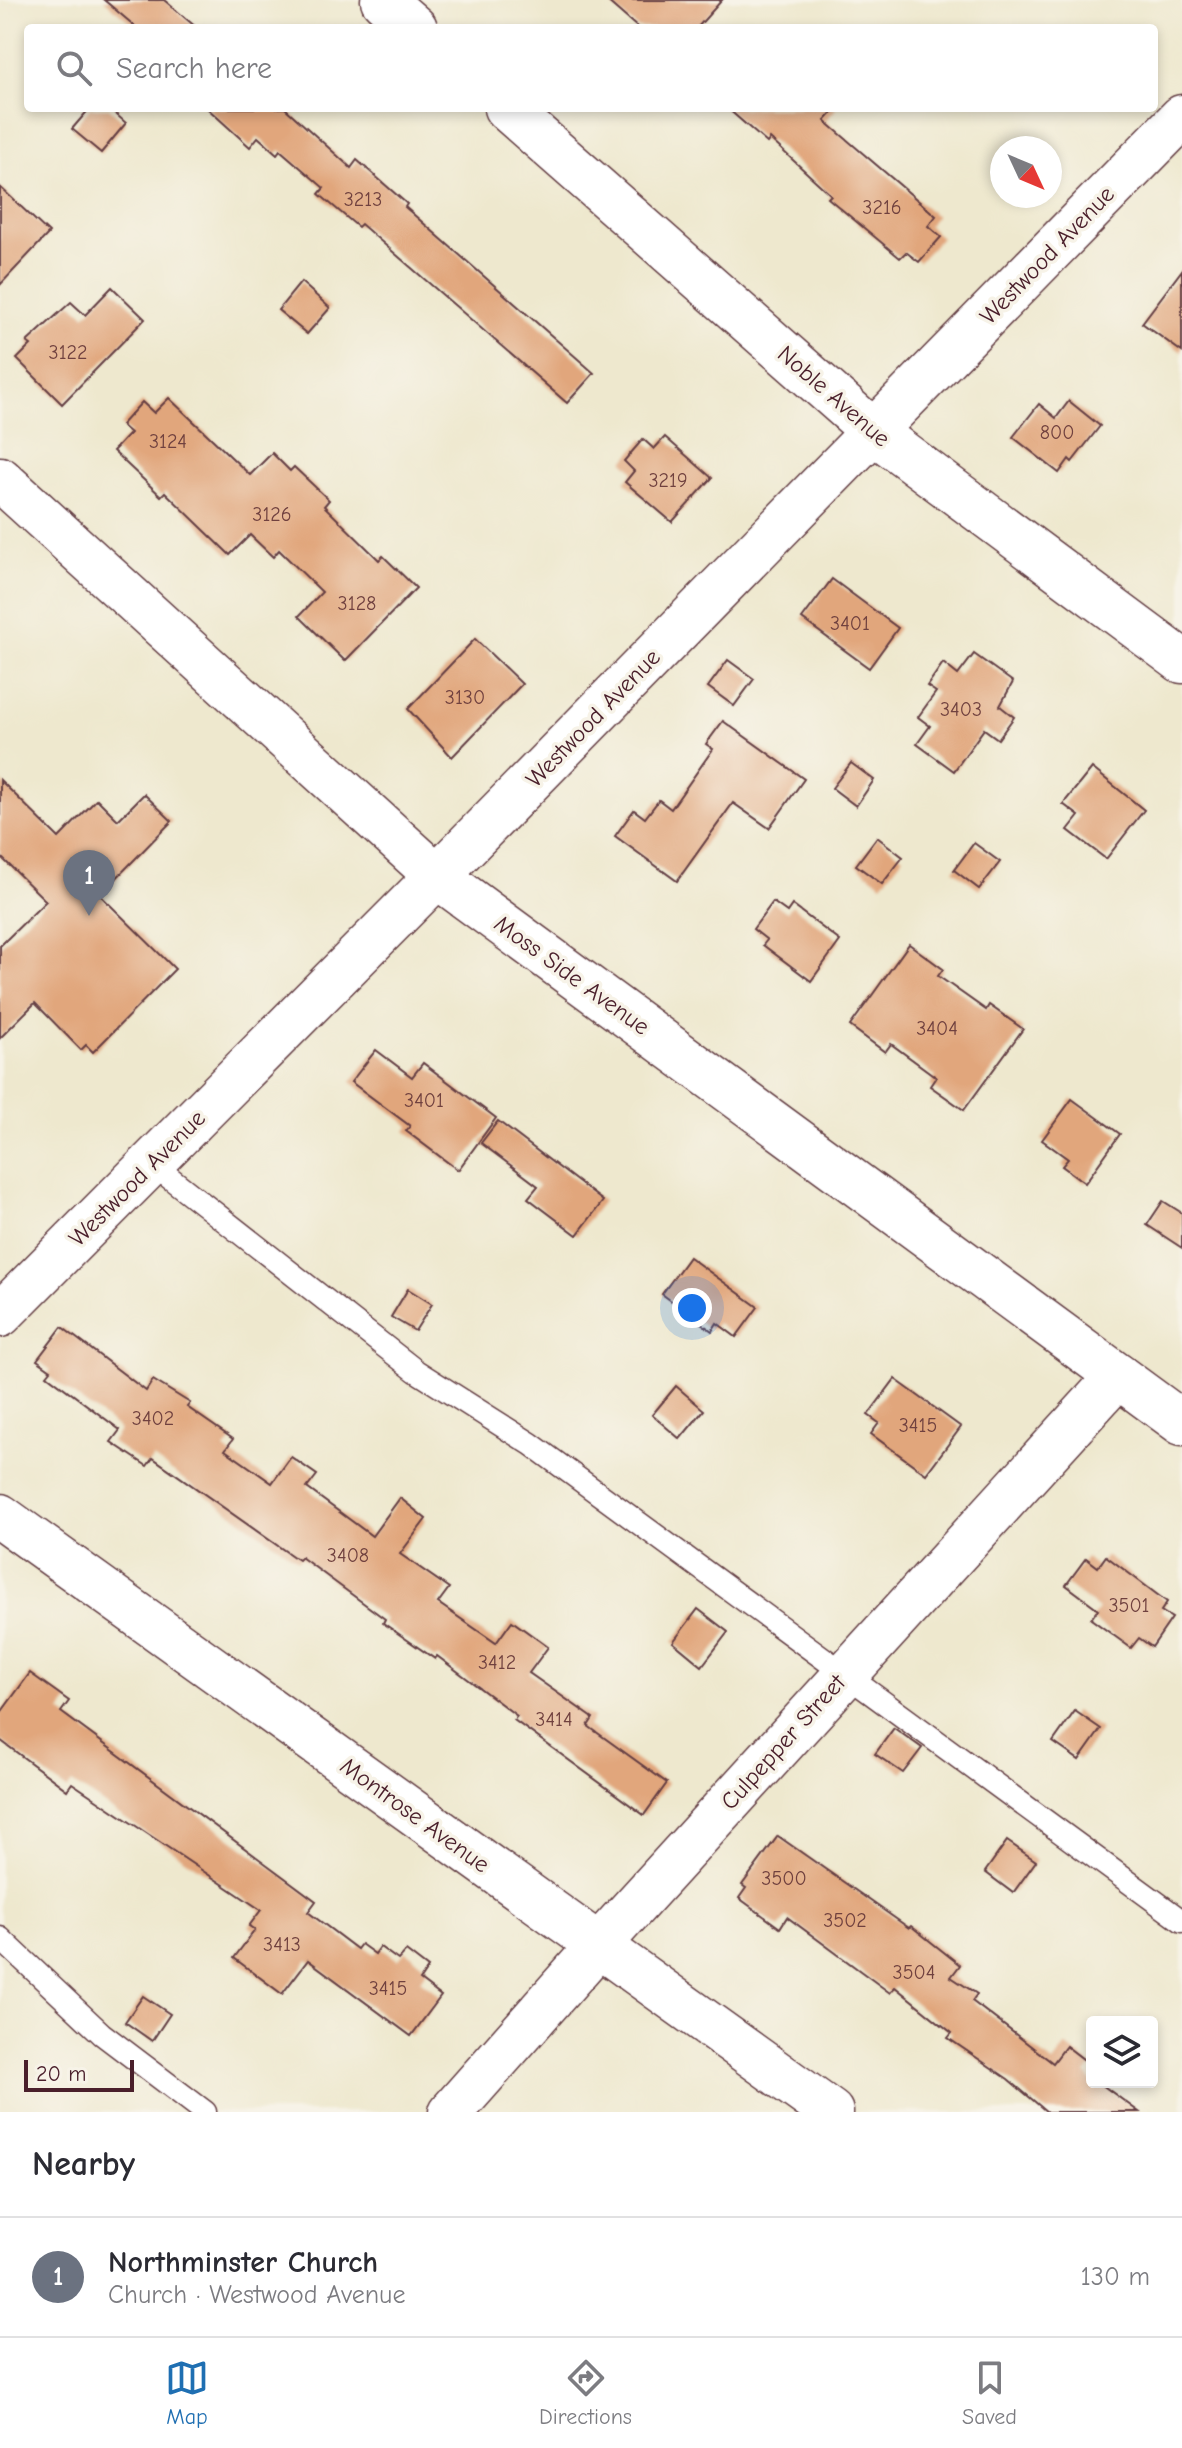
<!DOCTYPE html>
<html lang="en">
<head>
<meta charset="utf-8">
<style>
  body { margin:0; font-family:"Comic Neue",sans-serif; background:#f2f2f3; color:#2b2b33 }
  .controls { position:absolute; right:24px; bottom:24px; display:grid; overflow:hidden; border-radius:8px; box-shadow:0 4px 12px #0003 }
  .controls button { width:72px; height:72px; display:grid; place-items:center; padding:0; border:0; border-bottom:2px solid #e1e1e2; background:#fff; color:#2b2b33; font:40px sans-serif }
  .compass { position:absolute; left:990px; top:136px; width:72px; height:72px; border-radius:50%; background:#fff; box-shadow:0 4px 12px #0003; rotate:134deg }
  .scale { position:absolute; left:24px; bottom:20px; width:110px; box-sizing:border-box; padding-left:8px; border:4px solid #4a1f2b; border-top:0; font-size:22px; line-height:28px; white-space:nowrap; color:#4a1f2b; -webkit-text-stroke:6px #f7f3e8; paint-order:stroke }
  .you { position:absolute; left:692px; top:1308px; width:28px; height:28px; margin:-20px; border:6px solid #fff; border-radius:50%; background:#1a73e8; box-shadow:0 0 0 12px #1a73e833 }
  .badge { display:grid; place-items:center; width:52px; height:52px; border-radius:50%; background:#1f6fb2; color:#fff; font-size:26px; font-weight:700 }
  .pin { position:absolute; translate:-50% -66px; filter:drop-shadow(0 2px 4px #0008) }
  .pin::after { content:''; position:absolute; top:42px; width:28px; height:24px; background:inherit; clip-path:polygon(0 0,100% 0,50% 100%) }
  .list { margin:0; padding:0; list-style:none }
  h2 { display:flex; justify-content:space-between; align-items:center; height:104px; margin:0; padding:0 32px; font-size:34px }
  h2 small { font-size:26px; font-weight:400; color:#7c7c81 }
  .list li { display:grid; grid-template-columns:52px 1fr auto; gap:24px; align-items:center; box-sizing:border-box; height:120px; padding:0 32px; border-top:2px solid #e1e1e2 }
  .list b { display:block; font-size:30px; white-space:nowrap }
  .list p { margin:0; font-size:26px; white-space:nowrap; color:#7c7c81 }
  .list em { font-size:26px; font-style:normal; color:#7c7c81 }
  .icon { flex:none; width:44px; height:44px; fill:none; stroke:currentColor; stroke-width:2; stroke-linecap:round; stroke-linejoin:round }
  .map { position:relative; flex:none; width:1182px; height:2112px; overflow:hidden }
  .search { position:absolute; background:#fff; box-shadow:0 4px 12px #0003; left:24px; right:24px; top:24px; height:88px; display:flex; align-items:center; gap:20px; box-sizing:border-box; padding:0 28px; border-radius:8px; color:#7c7c81; font-size:30px }
  .sheet { height:224px; background:#fff }
  nav { display:flex; justify-content:space-around; align-items:center; box-sizing:border-box; height:112px; border-top:2px solid #e1e1e2; background:#fff; font-size:22px; color:#7c7c81 }
  nav a { display:grid; justify-items:center; gap:4px }
  nav .on { color:#1f6fb2 }
  .map>svg:first-child { display:block }
  .building { fill:#e1a67c }
  .lines { fill:none; stroke-linecap:round; stroke-linejoin:round }
  .service-casing { stroke:#633d43; stroke-width:25 }
  .minor-casing { stroke:#633d43; stroke-width:47 }
  .service { stroke:#fff; stroke-width:22 }
  .minor { stroke:#fff; stroke-width:44 }
  .labels { text-anchor:middle; dominant-baseline:central; stroke-width:7; stroke-linejoin:round; paint-order:stroke }
  .number-label { font-size:20px; fill:#70413f }
  .street-label { font-size:24px; fill:#4a1f2b; stroke:#f7f3e8 }
</style>
</head>
<body>
<div class="map">
<svg width="1182" height="2112" viewBox="0 0 1182 2112">
  <rect width="100%" height="100%" fill="#f7f3e8"/>
  <filter id="ink" filterUnits="userSpaceOnUse"><feTurbulence type="fractalNoise" baseFrequency=".0125" numOctaves="2"/><feDisplacementMap in="SourceGraphic" scale="16" xChannelSelector="R" yChannelSelector="G"/><feConvolveMatrix kernelMatrix="1 2 1 2 8 2 1 2 1" color-interpolation-filters="sRGB"/></filter>
  <filter id="wash" filterUnits="userSpaceOnUse"><feTurbulence type="fractalNoise" baseFrequency=".006" numOctaves="4" result="noise"/><feDisplacementMap in="SourceGraphic" scale="32" xChannelSelector="R" yChannelSelector="G"/><feGaussianBlur stdDeviation="1.8" result="paint"/><feColorMatrix in="noise" values="0 0 0 0 0 0 0 0 0 0 0 0 0 0 0 0 0 1.4 0 .05"/><feComposite in="paint" operator="in"/></filter>
  <g filter="url(#wash)">
    <rect width="100%" height="100%" fill="#eee8ce"/>
    <g id="blocks">
      <g class="building">
        <path d="M104,0h60l33,28h-60z"/>
        <path d="M606,0h116l-25,28h-59z"/>
        <path d="M90,108h19l17,15 -25,30 -29,-24z"/>
        <path d="M207,108h78l66,60 6,-8 50,44 -2,3 189,166 -27,30 -206,-179 -3,3 -39,-33 5,-6 -44,-38 -3,4 -19,-17 -8,10z"/>
        <path d="M727,108h110l-12,13 111,95 -8,10 13,11 -22,25 -13,-10 -6,6 -72,-60 3,-3 -61,-56 -3,4z"/>
        <path d="M0,187l49,46 -49,52z"/>
        <path d="M1182,270v82l-40,-29z"/>
        <path d="M301,282l29,26 -23,26 -29,-24z"/>
        <path d="M112,287l33,32 -83,85 -45,-45 14,-14 -4,-3 44,-40 14,13z"/>
        <path d="M169,398l81,77 22,-22 18,18 4,-4 35,33 -5,6 55,54 4,-4 33,32 -71,73 -46,-45 23,-24 -43,-42 -6,7 -23,-22 -20,20 -65,-63 -4,4 -48,-45 17,-18 -9,-8 21,-23 12,11z"/>
        <path d="M1069,401l31,25 -28,36 -3,-3 -10,14 -46,-36 26,-33 17,14z"/>
        <path d="M665,437l47,41 -40,44 -47,-40 9,-11 -10,-10 19,-22 11,10z"/>
        <path d="M832,579l66,49 -29,40 -67,-49z"/>
        <path d="M475,639l47,45 -70,73 -44,-48z"/>
        <path d="M974,654l39,28 -13,24 14,11 -16,22 -14,-10 -30,42 -37,-27 13,-18 -12,-9 18,-25 -9,-6 16,-23 15,12z"/>
        <path d="M728,660l26,19 -20,27 -26,-19z"/>
        <path d="M723,721l81,58 -35,49 -36,-25 -56,78 -62,-45 19,-26 11,8 14,-18 12,9 42,-60 -7,-5z"/>
        <path d="M851,763l23,17 -18,26 -24,-18z"/>
        <path d="M1092,768l52,42 -38,49 -38,-29 11,-14 -16,-12z"/>
        <path d="M0,780l59,58 38,-39 21,21 26,-26 28,27 -72,74 75,74 -82,83 -7,-7 -5,5 -46,-47 -35,35v-92l46,-45 -46,-45z"/>
        <path d="M877,837l26,20 -21,27 -26,-19z"/>
        <path d="M974,843l26,19 -21,27 -25,-19z"/>
        <path d="M773,902l14,10 5,-7 48,36 -29,40 -48,-36 4,-5 -14,-11z"/>
        <path d="M909,944l34,25 -5,7 48,34 3,-5 34,24 -59,81 -34,-24 6,-9 -45,-33 -6,8 -35,-26z"/>
        <path d="M376,1050l36,27 11,-14 73,55 -38,52 -52,-39 4,-5 -59,-44z"/>
        <path d="M1072,1099l48,35 -35,49 -23,-17 6,-7 -26,-19z"/>
        <path d="M498,1121l105,80 -26,34 -49,-37 10,-12 -57,-43z"/>
        <path d="M1163,1201l19,12v35l-35,-23z"/>
        <path d="M689,1257l69,50 -22,30 -19,-14 -5,8 -50,-37z"/>
        <path d="M408,1289l24,15 -17,27 -24,-14z"/>
        <path d="M62,1327l84,64 7,-11 37,23 -3,4 46,32 -8,11 47,33 19,-26 26,18 -10,13 65,48 28,-38 26,21 -26,35 49,34 -11,15 58,40 16,-22 36,26 -19,26 64,45 -5,8 79,57 -23,32 -130,-95 3,-4 -80,-60 -2,3 -52,-36 2,-4 -84,-62 -3,3 -145,-102 -6,8 -36,-24 9,-12 -73,-55 4,-5 -14,-10z"/>
        <path d="M895,1379l66,48 -35,47 -55,-40 8,-11 -11,-8z"/>
        <path d="M676,1386l28,24 -24,29 -28,-24z"/>
        <path d="M1106,1556l61,46 -6,9 11,7 -20,29 -13,-9 -8,10 -40,-29 7,-10 -32,-24 20,-27 12,9z"/>
        <path d="M698,1609l30,23 -26,34 -29,-24z"/>
        <path d="M30,1673l39,28 -8,11 255,189 -8,11 49,37 4,-5 14,10 5,-7 18,13 8,-9 22,17 -8,12 21,16 -30,40 -103,-76 -26,34 -48,-36 21,-28 -6,-4 12,-16 -189,-127 -5,7 -67,-50v-26z"/>
        <path d="M1075,1711l26,18 -22,31 -26,-18z"/>
        <path d="M894,1728l28,20 -19,25 -28,-19z"/>
        <path d="M778,1836l131,92 2,-2 49,39 -9,12 26,17 -5,7 81,62 13,-17 26,20 -6,7 6,9h6l41,30h-92l-39,-33 -60,-41 4,-5 -57,-46 -5,6 -103,-76 -7,11 -41,-30 7,-10 -4,-3z"/>
        <path d="M1007,1841l29,20 -23,32 -28,-21z"/>
        <path d="M143,1996l27,18 -18,27 -27,-19z"/>
      </g>
    </g>
  </g>
  <g filter="url(#ink)">
    <use href="#blocks" fill-opacity="0" stroke="#633d43" stroke-width="2"/>
    <g class="lines">
      <defs>
        <g id="service">
          <path d="M151,1163l265,208 115,73 651,477"/>
          <path d="M0,1938l102,96 103,78"/>
        </g>
        <g id="minor">
          <path d="M383,0l32,28"/>
          <path d="M506,108l368,324 308,229"/>
          <path d="M0,479l437,397 745,547"/>
          <path d="M0,1315l437,-439 745,-759"/>
          <path d="M0,1516l831,596"/>
          <path d="M451,2112l147,-166 520,-570"/>
        </g>
      </defs>
      <use href="#service" class="service-casing"/>
      <use href="#minor" class="minor-casing"/>
      <use href="#service" class="service"/>
      <use href="#minor" class="minor"/>
    </g>
  </g>
  <g class="labels">
    <g class="number-label">
      <text x="363" y="199">3213</text>
      <text x="882" y="207">3216</text>
      <text x="68" y="352">3122</text>
      <text x="1057" y="432">800</text>
      <text x="168" y="441">3124</text>
      <text x="668" y="480">3219</text>
      <text x="272" y="514">3126</text>
      <text x="357" y="603">3128</text>
      <text x="850" y="623">3401</text>
      <text x="465" y="697">3130</text>
      <text x="961" y="709">3403</text>
      <text x="937" y="1028">3404</text>
      <text x="424" y="1100">3401</text>
      <text x="153" y="1418">3402</text>
      <text x="918" y="1425">3415</text>
      <text x="348" y="1555">3408</text>
      <text x="1129" y="1605">3501</text>
      <text x="497" y="1662">3412</text>
      <text x="554" y="1719">3414</text>
      <text x="784" y="1878">3500</text>
      <text x="845" y="1920">3502</text>
      <text x="282" y="1944">3413</text>
      <text x="914" y="1972">3504</text>
      <text x="388" y="1988">3415</text>
    </g>
    <g class="street-label">
      <text transform="translate(1047 255) rotate(-46)">Westwood Avenue</text>
      <text transform="translate(834 396) rotate(41)">Noble Avenue</text>
      <text transform="translate(593 718) rotate(-46)">Westwood Avenue</text>
      <text transform="translate(572 975) rotate(36)">Moss Side Avenue</text>
      <text transform="translate(137 1178) rotate(-45)">Westwood Avenue</text>
      <text transform="translate(783 1742) rotate(-48)">Culpepper Street</text>
      <text transform="translate(415 1815) rotate(36)">Montrose Avenue</text>
    </g>
  </g>
</svg>
<div class="controls">
<button><svg class="icon" aria-label="layers" viewBox="0 0 24 24"><path d="M12 4l9 5-9 5-9-5zM3 14l9 5 9-5"/></svg></button>
</div>
<svg class="compass" viewBox="-18 -18 36 36"><path d="M0-13l5 13h-10z" fill="#e53935"/><path d="M0 13l5-13h-10z" fill="#7c7c81"/></svg>
<div class="scale">20 m</div>
<div class="you"></div>
<div class="pin badge" style="left:89px;top:916px;background:#6b7280">1</div>
<div class="search"><svg class="icon" aria-label="search" viewBox="0 0 24 24"><circle cx="10" cy="10" r="6"/><path d="M15 15l6 6"/></svg>Search here</div>
</div>
<section class="sheet">
<h2>Nearby<small></small></h2>
<ul class="list">
<li><span class="badge" style="background:#6b7280">1</span><div><b>Northminster Church</b><p>Church · Westwood Avenue</p></div><em>130 m</em></li>
</ul>
</section>
<nav>
<a class="on"><svg class="icon" aria-label="map" viewBox="0 0 24 24"><path d="M3 6l6-2 6 2 6-2v14l-6 2-6-2-6 2zM9 4v14M15 6v14"/></svg>Map</a>
<a><svg class="icon" aria-label="directions" viewBox="0 0 24 24"><path d="M12 3l9 9-9 9-9-9zM9 14v-3h6M13 9l2 2-2 2"/></svg>Directions</a>
<a><svg class="icon" aria-label="saved" viewBox="0 0 24 24"><path d="M7 4h10v16l-5-4-5 4z"/></svg>Saved</a>
</nav>
</body>
</html>
